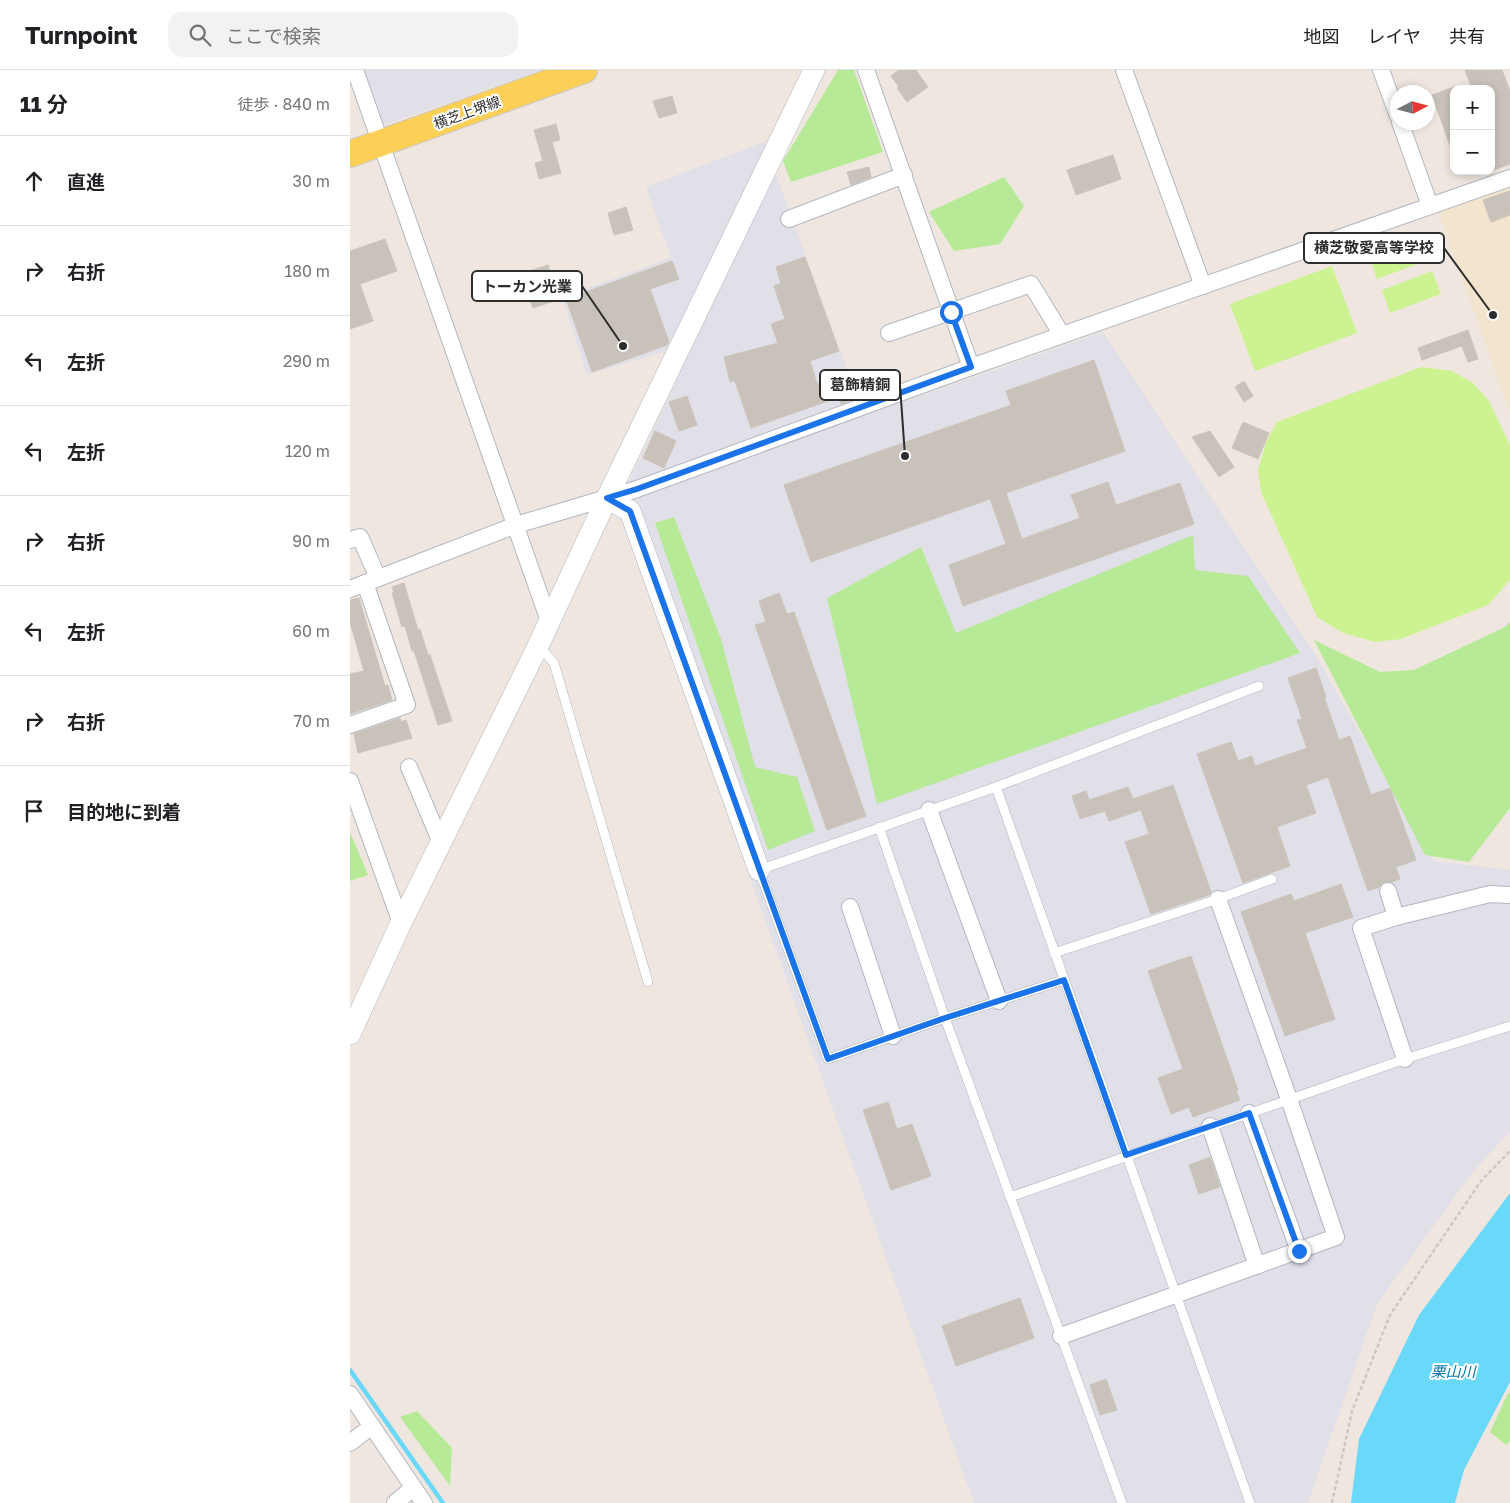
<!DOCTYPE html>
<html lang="ja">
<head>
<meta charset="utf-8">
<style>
  body { margin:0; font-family:"Golos Text","Noto Sans JP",sans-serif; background:#f2f2f2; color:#202124 }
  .controls { position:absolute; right:15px; top:15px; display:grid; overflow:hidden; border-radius:10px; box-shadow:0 2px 8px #0003 }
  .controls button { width:45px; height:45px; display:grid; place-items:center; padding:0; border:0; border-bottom:1px solid #e0e0e0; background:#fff; color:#202124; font:25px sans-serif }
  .compass { position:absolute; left:1040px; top:15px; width:45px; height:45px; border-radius:50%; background:#fff; box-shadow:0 2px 8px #0003; rotate:84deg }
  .stop { position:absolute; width:15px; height:15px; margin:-11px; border:4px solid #1a73e8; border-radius:50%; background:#fff }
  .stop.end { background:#1a73e8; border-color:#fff; box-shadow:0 1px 5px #0008 }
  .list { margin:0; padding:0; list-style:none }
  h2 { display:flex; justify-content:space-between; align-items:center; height:65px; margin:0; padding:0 20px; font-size:21px }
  h2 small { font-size:16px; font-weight:400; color:#757577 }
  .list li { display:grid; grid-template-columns:32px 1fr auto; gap:15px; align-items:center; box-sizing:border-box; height:90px; padding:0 20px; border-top:1px solid #e0e0e0 }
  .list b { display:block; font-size:19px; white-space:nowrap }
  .list em { font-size:16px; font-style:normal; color:#757577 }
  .icon { flex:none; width:28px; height:28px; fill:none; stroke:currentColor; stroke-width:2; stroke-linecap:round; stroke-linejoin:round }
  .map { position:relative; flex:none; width:1160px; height:1433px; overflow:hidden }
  header { display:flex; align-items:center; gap:30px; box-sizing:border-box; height:70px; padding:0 25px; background:#fff; border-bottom:1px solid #e0e0e0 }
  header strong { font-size:24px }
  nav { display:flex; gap:28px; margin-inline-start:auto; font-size:18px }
  .search { width:350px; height:45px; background:#f2f2f2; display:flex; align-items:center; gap:12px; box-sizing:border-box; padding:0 18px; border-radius:15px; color:#757577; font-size:19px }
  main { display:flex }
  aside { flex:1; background:#fff }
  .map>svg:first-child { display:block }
  .industrial { fill:#e1dfe8 }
  .education { fill:#f2e4cd }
  .green { fill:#b6ea97 }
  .pitch { fill:#cdf292 }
  .water { fill:#6ad8f9 }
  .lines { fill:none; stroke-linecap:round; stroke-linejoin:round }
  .stream { stroke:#6ad8f9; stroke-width:4.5 }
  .building { fill:#c8c2ba; stroke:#cbc4b8 }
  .service-casing { stroke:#b2b6c1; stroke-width:10 }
  .minor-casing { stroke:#b2b6c1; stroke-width:18 }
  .tertiary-casing { stroke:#b2b6c1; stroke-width:22 }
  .primary-casing { stroke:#c8c8c8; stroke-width:28 }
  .path { stroke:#c8c8c8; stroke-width:2.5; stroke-dasharray:4 2.5; stroke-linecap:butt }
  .service { stroke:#fff; stroke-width:9 }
  .minor { stroke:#fff; stroke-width:16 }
  .tertiary { stroke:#fff; stroke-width:21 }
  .primary { stroke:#fccf57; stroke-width:26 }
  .route { stroke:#1a73e8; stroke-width:6 }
  .labels { text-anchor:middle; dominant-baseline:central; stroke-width:4; stroke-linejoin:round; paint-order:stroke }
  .street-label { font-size:14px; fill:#2d2d2d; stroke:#fff }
  .water-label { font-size:15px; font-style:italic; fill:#0278ac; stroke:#fff }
  .leader { fill:none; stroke:#2d2d2d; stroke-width:2 }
  .callout-dot { fill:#2d2d2d; stroke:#fff; stroke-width:2 }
  .callout { fill:#fff; stroke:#2d2d2d; stroke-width:2 }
  .callout-label { font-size:15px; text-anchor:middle; font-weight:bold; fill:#2d2d2d }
</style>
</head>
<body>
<header>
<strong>Turnpoint</strong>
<div class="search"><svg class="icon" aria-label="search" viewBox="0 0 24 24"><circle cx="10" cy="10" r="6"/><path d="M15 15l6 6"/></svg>ここで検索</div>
<nav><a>地図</a><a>レイヤ</a><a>共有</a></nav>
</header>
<main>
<aside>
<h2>11 分<small>徒歩 · 840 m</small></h2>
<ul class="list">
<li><svg class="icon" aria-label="ahead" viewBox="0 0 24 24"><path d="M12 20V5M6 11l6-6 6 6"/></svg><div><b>直進</b></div><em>30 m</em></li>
<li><svg class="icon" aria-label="right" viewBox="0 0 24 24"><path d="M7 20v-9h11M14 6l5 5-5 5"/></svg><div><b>右折</b></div><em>180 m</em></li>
<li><svg class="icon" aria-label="left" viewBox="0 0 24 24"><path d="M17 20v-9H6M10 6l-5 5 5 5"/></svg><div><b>左折</b></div><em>290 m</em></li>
<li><svg class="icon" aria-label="left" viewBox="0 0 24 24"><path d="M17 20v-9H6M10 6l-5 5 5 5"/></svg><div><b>左折</b></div><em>120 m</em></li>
<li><svg class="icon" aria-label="right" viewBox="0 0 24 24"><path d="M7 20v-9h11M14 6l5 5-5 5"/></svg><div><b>右折</b></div><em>90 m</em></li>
<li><svg class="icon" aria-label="left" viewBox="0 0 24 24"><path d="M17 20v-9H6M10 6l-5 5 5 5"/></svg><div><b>左折</b></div><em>60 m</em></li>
<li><svg class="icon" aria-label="right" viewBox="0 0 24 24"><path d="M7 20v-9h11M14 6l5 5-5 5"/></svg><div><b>右折</b></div><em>70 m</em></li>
<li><svg class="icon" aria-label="arrive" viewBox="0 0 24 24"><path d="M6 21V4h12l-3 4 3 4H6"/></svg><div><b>目的地に到着</b></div></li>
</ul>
</aside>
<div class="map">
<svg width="1160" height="1433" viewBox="0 0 1160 1433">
  <rect width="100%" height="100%" fill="#efe7df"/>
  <g class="industrial">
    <path d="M11,0h180l-160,56z"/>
    <path d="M414,72l100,274 239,-84 214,326 116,203 77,9v261l-38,42 -95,131 -69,199h-334l-357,-996 62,-131 -9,-26 -83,25 -25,-78 109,-39 -25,-71z"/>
  </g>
  <path class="education" d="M1160,113v230l-70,-197 4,-10z"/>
  <g class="green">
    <path d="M488,0h16l29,82 -92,30 -8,-21z"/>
    <path d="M654,107l20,29 -24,38 -46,7 -25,-39z"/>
    <path d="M324,447l47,122 34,128 42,10 18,54 -47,19 -113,-327z"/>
    <path d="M843,465l2,35 53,6 52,77 -423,151 -50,-206 94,-51 35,86z"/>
    <path d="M1160,552v186l-41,54 -44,-7 -111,-215 66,32 34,-2 91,-43z"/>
    <path d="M0,762l18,43 -18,6z"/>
    <path d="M1158,1323h2v48l-4,4 -16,-13z"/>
    <path d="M67,1341l35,37 -2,38 -50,-69z"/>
  </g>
  <g class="pitch">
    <path d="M1069,167l9,23 -51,19 -8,-23z"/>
    <path d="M982,196l25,67 -102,38 -25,-67z"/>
    <path d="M1082,201l9,23 -51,19 -8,-23z"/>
    <path d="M1071,297l31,4 21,12 16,18 21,44v135l-22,25 -87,34 -26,3 -32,-9 -26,-16 -56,-125 -3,-22 8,-28 11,-20z"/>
  </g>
  <path class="water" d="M1160,1123v189l-46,88 -9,33h-104l8,-64 60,-124z"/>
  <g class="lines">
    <path class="stream" d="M0,1300l93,133"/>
  </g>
  <g class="building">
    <path d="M549,0h17l12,17 -21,15 -10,-14 2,-1 -8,-11z"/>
    <path d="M1115,0h37l8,21v73l-19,7v-82h-19z"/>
    <path d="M1104,17v64h-2l-20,-56z"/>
    <path d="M322,26l5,17 -18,5 -6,-17z"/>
    <path d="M206,54l4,16 -8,2 9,31 -22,6 -4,-16 8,-2 -9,-31z"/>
    <path d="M763,85l8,24 -45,16 -9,-25z"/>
    <path d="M519,97l2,10 -20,8 -4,-13z"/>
    <path d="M1160,121v24l-19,7 -8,-22z"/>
    <path d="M276,137l7,23 -19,5 -6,-22z"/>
    <path d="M35,169l12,32 -37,13 13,37 -23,8v-78z"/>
    <path d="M455,187l34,94 -29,10 7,23 28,-9 8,24 -12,5 -2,-7 -88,31 -16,-47 -5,1 -6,-25 54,-14 -7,-19 14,-5 -11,-33 7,-3 -5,-16z"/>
    <path d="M322,191l7,18 -29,10 19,53 -2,3 -75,27 -26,-73z"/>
    <path d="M198,195l12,34 -27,9 -13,-34z"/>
    <path d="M1118,260l10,29 -10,3 -6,-16 -40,14 -4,-12z"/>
    <path d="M744,290l31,91 -119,42 16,46 58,-21 -9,-23 37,-13 8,23 64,-22 14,41 -231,82 -14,-41 57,-21 -16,-45 -179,63 -27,-77 227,-80 -5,-14z"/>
    <path d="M894,311l9,15 -9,6 -9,-15z"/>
    <path d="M337,326l10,29 -18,6 -10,-29z"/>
    <path d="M893,352l26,11 -11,26 -26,-11z"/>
    <path d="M305,361l21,10 -12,27 -21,-10z"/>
    <path d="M860,361l24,36 -15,10 -27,-40z"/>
    <path d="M54,513l14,47 2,-1 8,26h2l22,66 -14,4 -24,-74h-2l-7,-25 -3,1 -10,-34 2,-1 -2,-5z"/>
    <path d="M429,523l8,21 7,-2 72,204 -39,14 -72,-205 11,-3 -7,-21z"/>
    <path d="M9,528l26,88 3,-1 4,15 -42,14v-40l14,-3 -14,-49v-22z"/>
    <path d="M966,598l10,29h-2l15,43 11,-4 21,59 19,-7 26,72 -20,7 4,12 -8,3h-7l-6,5 -11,4 -40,-114 -22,8 10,28 -39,14 13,39 -47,17 -46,-129 34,-12 7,19 14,-5 3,10 52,-18 -10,-28 5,-1 -14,-41z"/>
    <path d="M50,648l1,4 5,-2 6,18 -54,15 -4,-19z"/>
    <path d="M823,715l38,107 -2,3 -58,19 -26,-72 24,-8 -8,-24 -32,11 -4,-10 -25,8 -8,-23 14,-5 3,9 39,-13 5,12z"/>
    <path d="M991,814l12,33 -48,16 30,86 -50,17 -44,-124 50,-18 3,7z"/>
    <path d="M841,886l47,134 -2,1 4,9 -47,17 -4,-10 -18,7 -13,-36 25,-9 -35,-98z"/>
    <path d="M538,1032l9,27 15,-5 19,52 -40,14 -28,-80z"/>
    <path d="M860,1087l10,30 -21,7 -10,-29z"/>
    <path d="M670,1228l14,40 -78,28 -14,-40z"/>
    <path d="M756,1309l11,31 -17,5 -10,-30z"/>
  </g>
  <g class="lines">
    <defs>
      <g id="service">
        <path d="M189,576l15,17 94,319"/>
        <path d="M646,717l254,716"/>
        <path d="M529,757l66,191 177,485"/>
        <path d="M704,883l164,-54 54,-20"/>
        <path d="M714,910l-119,38 -117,41 -69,-189 237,-83 263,-101"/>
        <path d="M660,1127l395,-138 105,-33"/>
      </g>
      <g id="minor">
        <path d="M5,0l194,551"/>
        <path d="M516,0l105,297"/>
        <path d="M774,0l79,216"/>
        <path d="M1031,0l17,46"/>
        <path d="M1050,52l30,84"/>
        <path d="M439,149l115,-44"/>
        <path d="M539,263l142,-49 31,51"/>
        <path d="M0,470l10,-3 18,41"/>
        <path d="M0,519l166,-64 121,-36 334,-122 539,-189"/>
        <path d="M0,655l57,-20 -42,-122"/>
        <path d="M59,697l32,76"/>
        <path d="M0,711l51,142"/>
        <path d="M579,740l70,191"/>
        <path d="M1038,821l8,26"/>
        <path d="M500,837l43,129"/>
        <path d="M1055,989l-44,-131 35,-11 94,-23 20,1"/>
        <path d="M899,1043l50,138"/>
        <path d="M860,1056l47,140"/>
        <path d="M711,1266l275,-99 -47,-138 -71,-200"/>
        <path d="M0,1324l74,109"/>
        <path d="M0,1373l22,-17"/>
        <path d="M45,1433l18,-15"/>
      </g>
      <g id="tertiary">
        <path d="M257,428l23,13 129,359"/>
        <path d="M0,964l51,-111 137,-277 69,-148 207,-428"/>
      </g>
      <path id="primary" d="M0,84l234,-84"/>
    </defs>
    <use href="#service" class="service-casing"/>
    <use href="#minor" class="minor-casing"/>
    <use href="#tertiary" class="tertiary-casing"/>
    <use href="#primary" class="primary-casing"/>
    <path class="path" d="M982,1433l20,-92 38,-96 91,-134 29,-30"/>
    <use href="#service" class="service"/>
    <use href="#minor" class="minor"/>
    <use href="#tertiary" class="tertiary"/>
    <use href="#primary" class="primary"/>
  </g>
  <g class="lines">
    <path class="route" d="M601,242l20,55 -334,122 -30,9 23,13 198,548 117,-41 119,-38 62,175 123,-42 50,138"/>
  </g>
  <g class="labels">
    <g class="street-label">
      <text transform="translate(117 42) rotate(-20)">横芝上堺線</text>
    </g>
    <g class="water-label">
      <text x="1103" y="1301">栗山川</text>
    </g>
  </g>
  <path class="leader" d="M1143 245L1094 178M273 276L232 216M555 386L550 315"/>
  <g class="callout-dot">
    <circle cx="1143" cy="245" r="5"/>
    <circle cx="273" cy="276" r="5"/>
    <circle cx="555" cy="386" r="5"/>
  </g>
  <g class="callout">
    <rect x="954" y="163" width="140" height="30" rx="5"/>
    <rect x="122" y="201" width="110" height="30" rx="5"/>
    <rect x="470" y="300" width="80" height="30" rx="5"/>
  </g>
  <g class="callout-label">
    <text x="1024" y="183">横芝敬愛高等学校</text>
    <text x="177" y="222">トーカン光業</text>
    <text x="510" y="320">葛飾精銅</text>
  </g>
</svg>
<div class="controls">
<button>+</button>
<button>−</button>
</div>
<svg class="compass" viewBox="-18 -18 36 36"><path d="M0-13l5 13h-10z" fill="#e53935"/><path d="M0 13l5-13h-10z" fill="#757577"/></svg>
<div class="stop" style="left:601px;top:242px"></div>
<div class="stop end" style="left:949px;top:1181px"></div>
</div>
</main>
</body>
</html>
